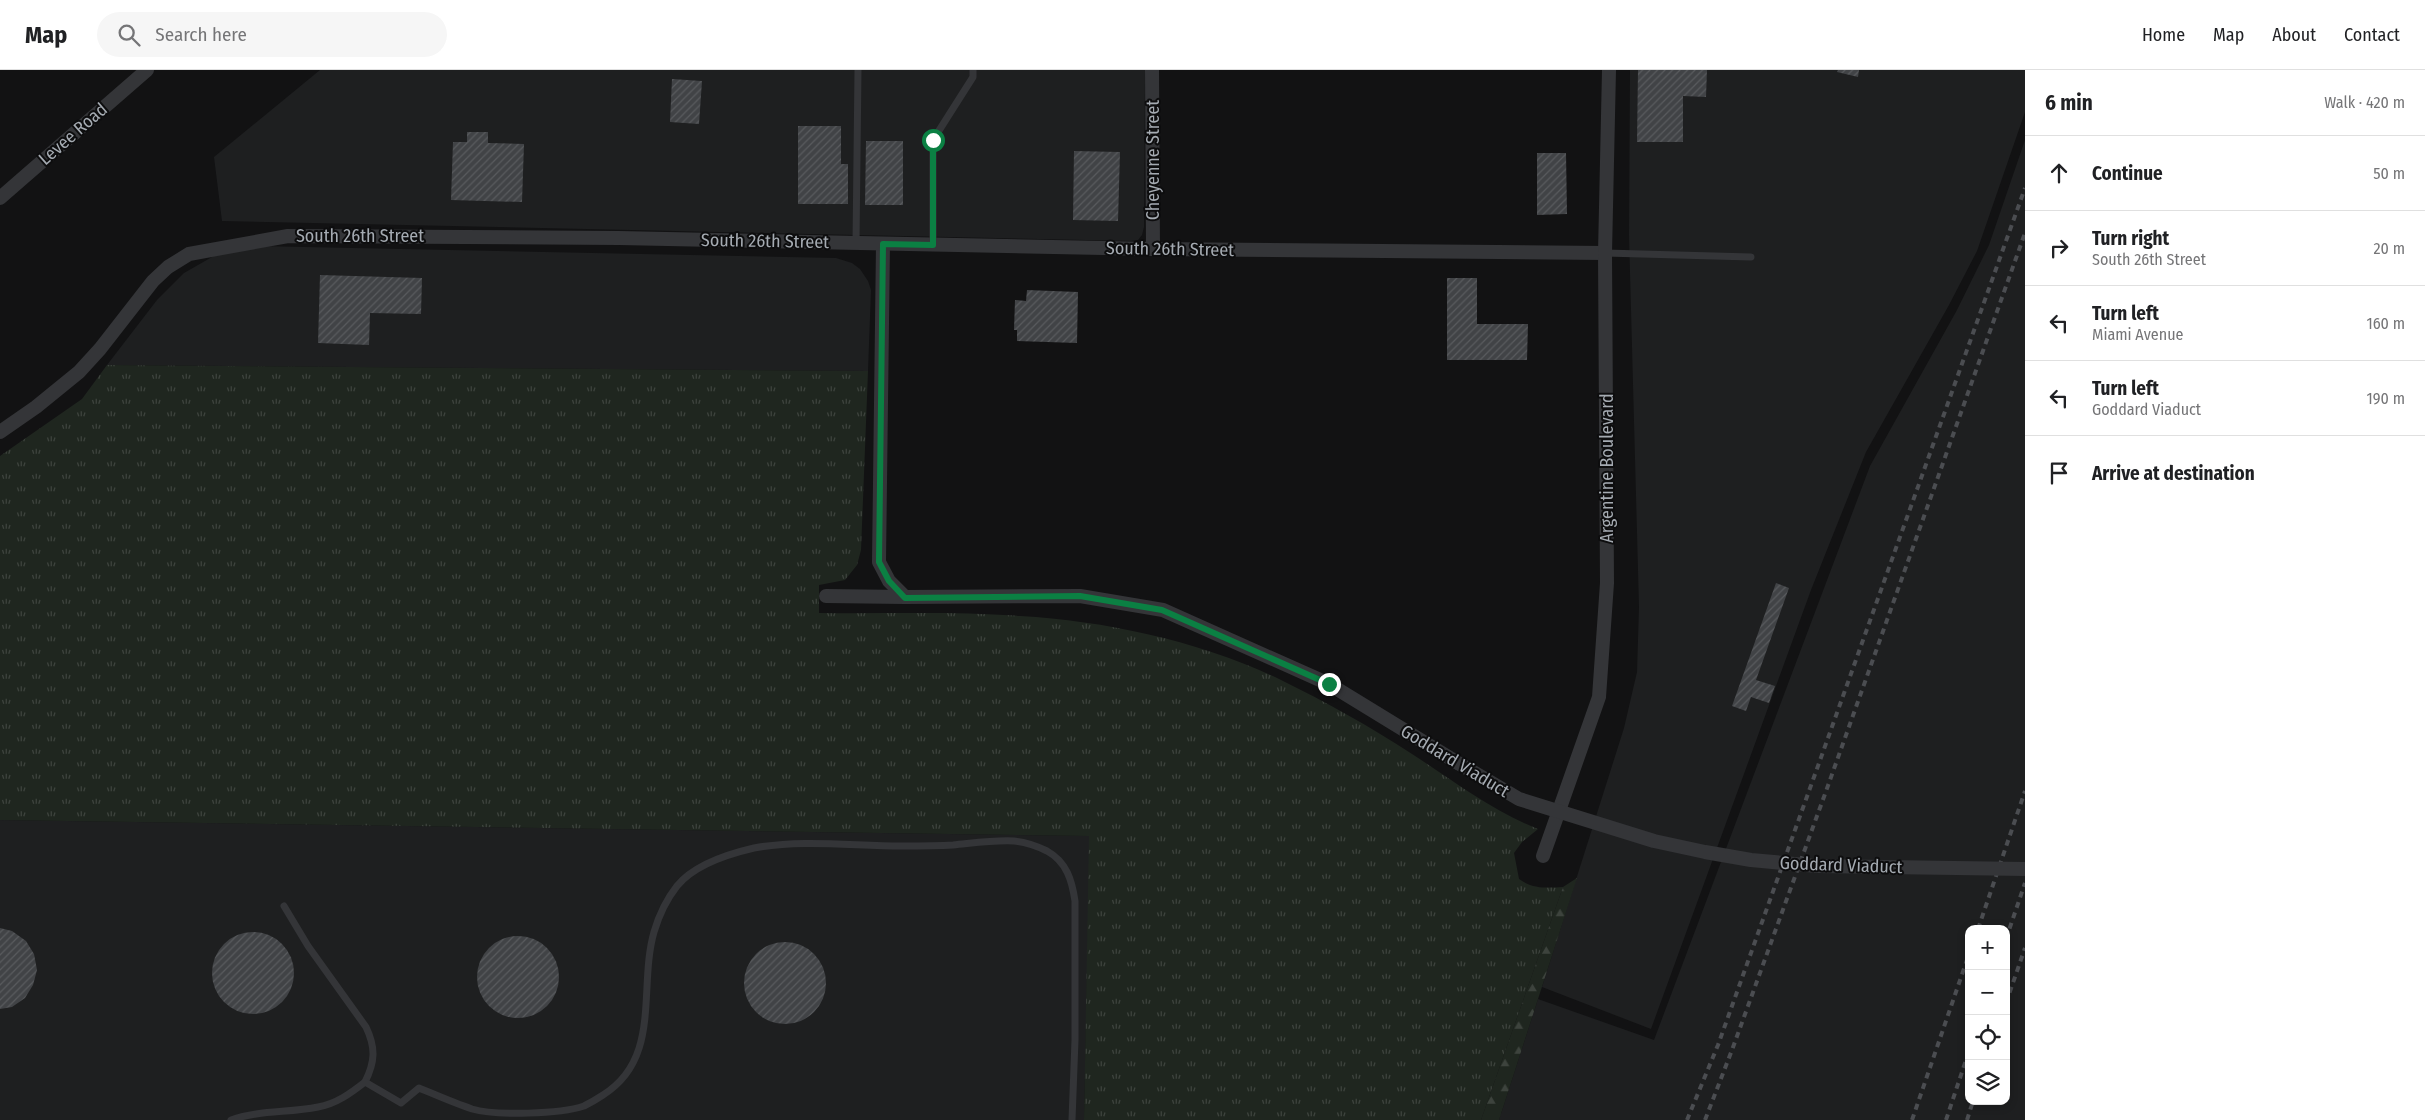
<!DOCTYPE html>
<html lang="en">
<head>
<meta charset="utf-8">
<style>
  body { margin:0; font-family:"Fira Sans Condensed",sans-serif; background:#f6f6f6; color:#202124 }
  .controls { position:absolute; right:15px; bottom:15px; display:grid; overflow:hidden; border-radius:10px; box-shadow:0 2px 8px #0003 }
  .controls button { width:45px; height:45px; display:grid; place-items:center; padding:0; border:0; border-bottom:1px solid #e0e0e0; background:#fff; color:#202124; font:25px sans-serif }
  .stop { position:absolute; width:15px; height:15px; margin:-11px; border:4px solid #0b8043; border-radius:50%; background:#fff }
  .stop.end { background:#0b8043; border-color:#fff; box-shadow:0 1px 5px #0008 }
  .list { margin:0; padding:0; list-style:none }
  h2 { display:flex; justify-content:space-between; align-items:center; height:65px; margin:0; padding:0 20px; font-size:21px }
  h2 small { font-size:16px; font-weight:400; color:#757577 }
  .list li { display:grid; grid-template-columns:32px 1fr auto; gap:15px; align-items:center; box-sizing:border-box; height:75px; padding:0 20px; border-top:1px solid #e0e0e0 }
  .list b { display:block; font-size:19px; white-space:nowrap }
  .list p { margin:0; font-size:16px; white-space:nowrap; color:#757577 }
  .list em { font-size:16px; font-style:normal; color:#757577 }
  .icon { flex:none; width:28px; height:28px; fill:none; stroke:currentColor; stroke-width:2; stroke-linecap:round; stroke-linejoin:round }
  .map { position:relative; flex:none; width:2025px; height:1050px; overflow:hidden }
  header { display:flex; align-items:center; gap:30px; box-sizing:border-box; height:70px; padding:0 25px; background:#fff; border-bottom:1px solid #e0e0e0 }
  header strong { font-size:24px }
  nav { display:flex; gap:28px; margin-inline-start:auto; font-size:18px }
  .search { width:350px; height:45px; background:#f6f6f6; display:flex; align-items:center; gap:12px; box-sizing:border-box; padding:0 18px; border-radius:28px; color:#757577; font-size:19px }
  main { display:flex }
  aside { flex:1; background:#fff }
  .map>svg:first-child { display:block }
  .built { fill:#1e1f20; fill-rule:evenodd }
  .grass { fill:url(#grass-tufts) }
  .forest { fill:url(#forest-firs) }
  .building { fill:url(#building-hatch) }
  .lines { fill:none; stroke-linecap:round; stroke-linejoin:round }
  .lane { stroke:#343538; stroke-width:7 }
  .street { stroke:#343538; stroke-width:14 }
  .rail { stroke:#4b4d51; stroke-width:4; stroke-dasharray:6 5; stroke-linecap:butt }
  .street-bridge { stroke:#343538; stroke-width:14 }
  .route { stroke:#0b8043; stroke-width:6 }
  .labels { text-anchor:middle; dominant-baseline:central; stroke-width:4; stroke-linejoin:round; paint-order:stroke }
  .street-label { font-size:18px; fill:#a5abb2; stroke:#0d0d0e }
</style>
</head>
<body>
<header>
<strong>Map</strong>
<div class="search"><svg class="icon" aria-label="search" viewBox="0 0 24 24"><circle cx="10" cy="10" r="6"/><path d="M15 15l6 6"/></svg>Search here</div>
<nav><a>Home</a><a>Map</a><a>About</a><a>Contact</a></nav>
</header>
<main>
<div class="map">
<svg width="2025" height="1050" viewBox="0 0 2025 1050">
  <defs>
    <pattern id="grass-tufts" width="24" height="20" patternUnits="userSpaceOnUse" patternTransform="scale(1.25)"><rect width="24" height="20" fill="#1f261f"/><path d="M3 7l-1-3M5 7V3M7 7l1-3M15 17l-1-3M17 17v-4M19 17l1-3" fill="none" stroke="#3d433d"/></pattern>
    <pattern id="forest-firs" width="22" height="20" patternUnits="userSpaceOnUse" patternTransform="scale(1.25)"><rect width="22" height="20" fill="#1f261f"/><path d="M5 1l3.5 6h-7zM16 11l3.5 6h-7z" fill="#3d433d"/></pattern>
    <pattern id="building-hatch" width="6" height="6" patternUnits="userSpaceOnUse" patternTransform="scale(1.25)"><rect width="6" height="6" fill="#414346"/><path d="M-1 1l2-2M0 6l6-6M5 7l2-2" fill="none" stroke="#595b5e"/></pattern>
  </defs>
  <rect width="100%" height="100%" fill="#121213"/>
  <g class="built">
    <path d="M320,0h825l-1,157 -2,8 -4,5 -7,1 -909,-20 -8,-64z"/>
    <path d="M1630,0h395v42l-48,139 -28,54 -83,147 -55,138 -160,439 -109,-42 82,-259 13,-56 2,-65 -10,-372z"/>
    <path d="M2025,70v980h-526l39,-121 116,41 216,-574 87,-156 32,-65zM1969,859h37v172h-37z"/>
    <path d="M257,176l579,12 16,5 8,6 8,12 3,9 -3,81 -761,-6 50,-65 27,-27 35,-20z"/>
    <path d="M0,750l1090,16 -6,284h-1084z"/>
  </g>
  <path class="grass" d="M107,295l761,6 -7,179 -4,15 -12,15 -26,5v28c66,1 134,-2 201,3 87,5 183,26 261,64 45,22 90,47 131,74 42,27 80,57 126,75l-16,13 -8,11 5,26c14,10 27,9 44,8l-82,233h-397l5,-284 -1089,-16v-364l82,-57z"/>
  <path class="forest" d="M1577,808l-78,242h-18l82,-233z"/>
  <g class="building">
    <path d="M1638,0h69l-1,27 -23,-1v46h-46z"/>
    <path d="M1838,0h21l-1,7 -21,-5z"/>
    <path d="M672,9l30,2 -3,43 -29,-2z"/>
    <path d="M798,56h43v38h7v40h-50z"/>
    <path d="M467,62h21v11l36,1 -2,58 -71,-2 2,-58h14z"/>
    <path d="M866,71h37v64h-38z"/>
    <path d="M1074,81l46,1 -2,69 -45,-1z"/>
    <path d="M1537,83h29l1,61 -30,1z"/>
    <path d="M320,205l102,3 -1,36 -51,-1 -1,32 -51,-2z"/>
    <path d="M1447,208h30v46h51l-1,36h-80z"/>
    <path d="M1027,220l51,2 -1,51 -60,-2v-11h-3l1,-30 11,1z"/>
    <path d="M1776,513l13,5 -33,92 19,6 -6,17 -18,-6 -5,14 -14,-5z"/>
    <path d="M0,858l12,3 14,10 8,13 3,16 -4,15 -8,13 -13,9 -12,2z"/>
    <circle cx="253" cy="903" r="41"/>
    <circle cx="518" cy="907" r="41"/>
    <circle cx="785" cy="913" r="41"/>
  </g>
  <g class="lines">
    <g class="lane">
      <path d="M856,173l2,-173"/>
      <path d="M933,175v-105l40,-63v-7"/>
      <path d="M1605,183l146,4"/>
      <path d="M284,836l24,40 58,81c10,21 9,35 -1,55"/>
      <path d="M231,1050c28,-10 57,-7 87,-13 18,-3 33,-14 47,-25l36,21 18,-15c17,7 35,15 53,21 24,7 88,5 112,-3 6,-3 13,-7 19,-11 59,-37 35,-107 51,-163 5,-17 12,-32 23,-46 17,-21 51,-32 77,-38 48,-9 99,-2 147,-2 17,0 35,0 52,-1 21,-2 40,-5 61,-4 11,1 23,5 33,10 20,11 25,30 28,50v139l-3,80"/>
    </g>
    <g class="street">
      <path d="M1152,0l1,179"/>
      <path d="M0,128l147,-128"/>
      <path d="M883,174l-4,318 10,19 16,16"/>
      <path d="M0,362l36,-25 43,-35 21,-23 53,-68 15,-14 21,-13 99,-18 331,2 534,11 452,4"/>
      <path d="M826,526l79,1 175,-1 83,14 166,74 129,79"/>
      <path d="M1543,786l56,-159 8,-114 -2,-330 4,-183"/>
    </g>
    <g class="rail">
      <path d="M1978,859l47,-138"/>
      <path d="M2006,869l19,-56"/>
      <path d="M2006,933l19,-55"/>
      <path d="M1687,1050l31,-75 307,-857"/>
      <path d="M1705,1050l27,-70 93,-256 200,-561"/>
      <path d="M1912,1050l57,-166"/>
      <path d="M1946,1050l23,-69"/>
      <path d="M1967,1050l6,-19"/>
    </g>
    <path class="street-bridge" d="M1458,693l61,36 135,42 51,11 46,8 66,6 208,3"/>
  </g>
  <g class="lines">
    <path class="route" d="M933,70v105l-50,-1 -4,318 10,19 16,17 175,-2 82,14 167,74"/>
  </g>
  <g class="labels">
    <g class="street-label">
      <text transform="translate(73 64) rotate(-41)">Levee Road</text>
      <text transform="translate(1153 90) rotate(-90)">Cheyenne Street</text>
      <text x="360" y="166">South 26th Street</text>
      <text transform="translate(765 171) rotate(1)">South 26th Street</text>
      <text transform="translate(1170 179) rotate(1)">South 26th Street</text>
      <text transform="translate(1607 398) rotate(-90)">Argentine Boulevard</text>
      <text transform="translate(1455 691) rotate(31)">Goddard Viaduct</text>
      <text transform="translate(1841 795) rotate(2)">Goddard Viaduct</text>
    </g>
  </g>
</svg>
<div class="controls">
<button>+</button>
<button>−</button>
<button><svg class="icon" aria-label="locate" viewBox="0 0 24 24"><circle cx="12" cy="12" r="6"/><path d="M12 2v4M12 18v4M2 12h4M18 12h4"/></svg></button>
<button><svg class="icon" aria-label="layers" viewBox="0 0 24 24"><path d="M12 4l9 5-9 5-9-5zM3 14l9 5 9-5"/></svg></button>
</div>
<div class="stop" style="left:933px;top:70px"></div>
<div class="stop end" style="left:1329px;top:614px"></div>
</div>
<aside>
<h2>6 min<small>Walk · 420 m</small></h2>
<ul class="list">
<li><svg class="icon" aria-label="ahead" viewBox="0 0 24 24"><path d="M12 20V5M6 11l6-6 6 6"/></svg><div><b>Continue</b></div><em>50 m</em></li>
<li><svg class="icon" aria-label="right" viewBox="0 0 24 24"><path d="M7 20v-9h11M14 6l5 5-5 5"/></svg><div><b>Turn right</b><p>South 26th Street</p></div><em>20 m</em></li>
<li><svg class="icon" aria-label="left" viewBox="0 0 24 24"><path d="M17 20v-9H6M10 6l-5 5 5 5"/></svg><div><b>Turn left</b><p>Miami Avenue</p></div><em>160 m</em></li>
<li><svg class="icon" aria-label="left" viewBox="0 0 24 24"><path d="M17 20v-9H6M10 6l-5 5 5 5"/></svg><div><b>Turn left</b><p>Goddard Viaduct</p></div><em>190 m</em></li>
<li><svg class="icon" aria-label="arrive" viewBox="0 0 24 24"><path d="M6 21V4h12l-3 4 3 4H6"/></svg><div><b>Arrive at destination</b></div></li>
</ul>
</aside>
</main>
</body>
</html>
